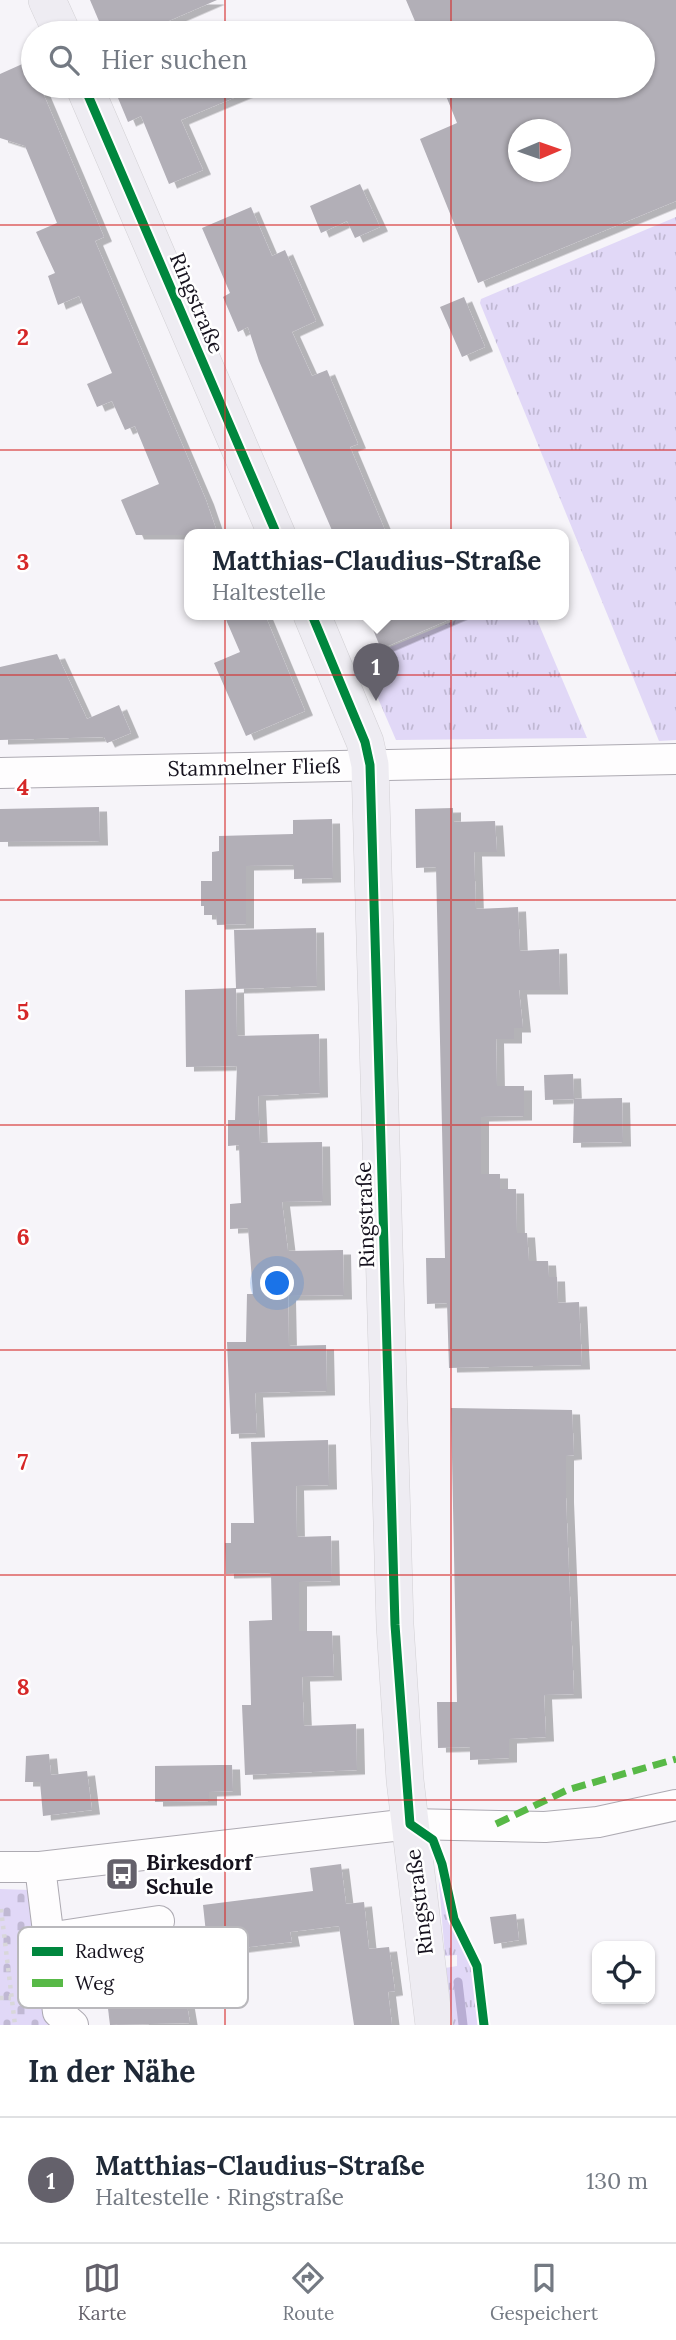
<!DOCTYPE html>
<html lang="de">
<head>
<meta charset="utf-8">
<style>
  body { margin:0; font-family:Lora,serif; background:#f6f6f7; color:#1f2937 }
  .controls { position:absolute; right:21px; bottom:21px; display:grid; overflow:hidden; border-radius:14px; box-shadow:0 2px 5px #0004 }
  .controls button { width:63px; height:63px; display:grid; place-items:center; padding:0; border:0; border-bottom:2px solid #e0e1e3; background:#fff; color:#1f2937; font:35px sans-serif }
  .compass { position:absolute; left:508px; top:119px; width:63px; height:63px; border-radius:50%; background:#fff; box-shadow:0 2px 5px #0004; rotate:88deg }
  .you { position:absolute; left:278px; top:1284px; width:24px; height:24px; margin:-18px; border:5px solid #fff; border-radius:50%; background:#1a73e8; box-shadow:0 0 0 10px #1a73e833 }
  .badge { display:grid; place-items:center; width:46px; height:46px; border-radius:50%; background:#64616b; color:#fff; font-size:23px; font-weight:700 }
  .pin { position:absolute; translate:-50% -58px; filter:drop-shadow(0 2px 4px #0008) }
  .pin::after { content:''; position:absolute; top:37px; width:24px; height:21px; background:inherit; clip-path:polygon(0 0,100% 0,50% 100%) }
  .popup { position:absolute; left:184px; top:529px; width:385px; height:91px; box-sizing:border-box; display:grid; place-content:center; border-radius:14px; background:#fff; filter:drop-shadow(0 2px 5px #0005); font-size:23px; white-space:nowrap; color:#747a83 }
  .popup b { font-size:26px; color:#1f2937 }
  .popup::after { content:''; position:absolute; left:50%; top:100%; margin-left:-14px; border:14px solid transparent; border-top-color:#fff }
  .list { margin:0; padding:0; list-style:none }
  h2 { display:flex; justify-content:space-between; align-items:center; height:91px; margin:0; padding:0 28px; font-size:30px }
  h2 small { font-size:23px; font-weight:400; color:#747a83 }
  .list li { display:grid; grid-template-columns:46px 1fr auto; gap:21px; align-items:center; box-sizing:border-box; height:126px; padding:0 28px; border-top:2px solid #e0e1e3 }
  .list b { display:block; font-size:26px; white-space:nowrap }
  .list p { margin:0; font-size:23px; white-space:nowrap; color:#747a83 }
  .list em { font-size:23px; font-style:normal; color:#747a83 }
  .icon { flex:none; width:38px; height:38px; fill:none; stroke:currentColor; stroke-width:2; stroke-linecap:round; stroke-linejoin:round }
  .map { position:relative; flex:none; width:676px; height:2025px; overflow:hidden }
  .search { position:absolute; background:#fff; box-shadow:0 2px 5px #0004; left:21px; right:21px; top:21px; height:77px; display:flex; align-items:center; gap:18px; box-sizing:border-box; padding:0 24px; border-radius:38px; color:#747a83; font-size:26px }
  .sheet { height:217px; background:#fff }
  nav { display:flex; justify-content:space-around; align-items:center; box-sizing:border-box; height:98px; border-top:2px solid #e0e1e3; background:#fff; font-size:19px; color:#747a83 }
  nav a { display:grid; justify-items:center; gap:4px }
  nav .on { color:#64616b }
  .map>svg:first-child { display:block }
  .grass { fill:url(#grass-tufts) }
  .cemetery { fill:url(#cemetery-stones) }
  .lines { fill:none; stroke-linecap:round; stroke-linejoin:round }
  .stream { stroke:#b8add3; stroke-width:9 }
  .building { fill:#b2afb7; fill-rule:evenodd; filter:url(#shadow) }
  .minor-casing { stroke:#adaab2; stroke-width:32 }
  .major-casing { stroke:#d2d0d4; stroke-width:38 }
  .path { stroke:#d8d7da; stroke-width:4.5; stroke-dasharray:3.5 5; stroke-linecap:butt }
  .minor { stroke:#fefdfe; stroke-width:30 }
  .major { stroke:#eeecf2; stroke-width:37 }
  .quiet { stroke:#58b947; stroke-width:7; stroke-dasharray:14 7; stroke-linecap:butt }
  .cycleway-casing { stroke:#fff; stroke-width:13 }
  .cycleway { stroke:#00873e; stroke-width:9 }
  .grid { fill:none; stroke:#d62828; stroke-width:2; stroke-opacity:0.55 }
  .labels { text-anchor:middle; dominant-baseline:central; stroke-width:5; stroke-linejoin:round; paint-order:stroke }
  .street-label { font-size:21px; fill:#16121e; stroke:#fff }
  .poi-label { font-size:21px; font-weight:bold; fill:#16121e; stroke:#fff; text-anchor:start }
  .key { fill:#fff; stroke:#b9b8bc; stroke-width:2 }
  .key-label { font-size:19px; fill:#16121e }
  .grid-label { font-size:23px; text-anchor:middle; font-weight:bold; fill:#d62828; stroke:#fff; stroke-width:5; stroke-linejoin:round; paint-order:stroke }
</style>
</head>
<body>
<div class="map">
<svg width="676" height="2025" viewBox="0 0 676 2025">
  <defs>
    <pattern id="grass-tufts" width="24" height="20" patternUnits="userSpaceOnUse" patternTransform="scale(1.75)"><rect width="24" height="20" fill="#e1d8f7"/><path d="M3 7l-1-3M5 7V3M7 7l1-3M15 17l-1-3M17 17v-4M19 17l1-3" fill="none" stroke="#c0b8d3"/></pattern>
    <pattern id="cemetery-stones" width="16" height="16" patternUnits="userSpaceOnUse" patternTransform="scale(1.75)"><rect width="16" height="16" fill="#e1d8f7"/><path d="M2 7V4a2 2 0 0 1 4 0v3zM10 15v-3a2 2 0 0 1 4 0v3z" fill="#c0b8d3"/></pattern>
    <filter id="shadow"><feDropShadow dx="8" dy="4.5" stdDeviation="0" flood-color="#0004"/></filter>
  </defs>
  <rect width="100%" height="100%" fill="#f6f4f9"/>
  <g class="grass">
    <path d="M676,217v523l-17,1 -179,-438 1,-4z"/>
    <path d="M468,615h67l52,123 -191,2 -35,-81z"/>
    <path d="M437,1859l12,60 15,26 9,27 7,53h-28l-7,-57 12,-2v-11l-12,1z"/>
  </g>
  <path class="cemetery" d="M0,1889l31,1 25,135h-56z"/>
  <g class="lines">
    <path class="stream" d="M458,1982l5,43"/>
  </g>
  <g class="building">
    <path d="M90,0h127l-76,33h-37z"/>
    <path d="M406,0h270v201l-198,82 -58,-144 37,-16 -15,-37h201v-53h-223zM519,130h42v42h-42z"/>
    <path d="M29,61l4,25h7l64,151 -9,4 111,259 12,35h-82l-15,-35 38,-16 -24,-58 -10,4 -13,-29 -15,6 -10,-23 25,-11 -33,-77 -21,9 -10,-29 7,-3 -19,-41 21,-9 -32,-77 -25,-8v-64z"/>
    <path d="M113,86h149l-81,34 22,50 -34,14 -28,-68 -13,6z"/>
    <path d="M360,184l20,43 -25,11 -8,-17 -26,12 -11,-27z"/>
    <path d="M251,207l21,49 13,-6 31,71 -24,11 20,44 15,-6 31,74 -8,3 37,88h-53l-75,-174 -11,-34 -10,5 -15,-35 7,-4 -28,-65z"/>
    <path d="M464,297l21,50 -23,10 -22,-50z"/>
    <path d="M224,615h41l40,96 -59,25 -32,-73 26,-11z"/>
    <path d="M367,615h93l-79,34z"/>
    <path d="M57,654l30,65 32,-14 12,28 -24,10 -3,-6 -104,3v-73z"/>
    <path d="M99,807l1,34 -100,1v-33z"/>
    <path d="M453,808v14l42,-1 2,31h-23l2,57 42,-2 2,44 39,-2 1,41h-41l4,38h-9v11h-18l1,47h27v30l-43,1v57h19v15h16l1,44h10l2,28h19l1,16h8l1,26 21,-1 3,63 -133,3 -2,-65 -20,1 -1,-46h19l-9,-391 -20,1 -1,-59z"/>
    <path d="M332,819l1,59 -39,1v-14l-48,1v58l-29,1 -1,-10h-12v-9h-3v-25h11v-29l7,-1v-15l74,-2v-14z"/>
    <path d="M316,928l1,58 -81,3 1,47 82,-2 1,59 -62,3 2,47 62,-1 1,59 -41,1 6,49 55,-1 1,45 -56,1 1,50 37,-1 1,46 -72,2 2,40 -26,1 -4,-92h19l1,-48h6l-5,-66 -18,1v-25l11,-1 -2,-58 -11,1v-26h7l2,-54 -51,1 -1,-77 51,-2 -2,-58z"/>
    <path d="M573,1074l1,25 -29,1 -1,-25z"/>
    <path d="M622,1098l1,44 -50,1 1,-44z"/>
    <path d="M451,1408l121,2 2,45 -8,1v42l8,196 -30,1 2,42 -37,2v19l-39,2v-13l-32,1 -1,-46h20z"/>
    <path d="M328,1440l1,45 -33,1 1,51 34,-1 1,45 -33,1v49h33l2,45 -32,1 2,49 52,-2 1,46 -112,5 -3,-70h9l-2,-84 23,-1 -1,-47 -45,1 -1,-31h6v-20h23l-3,-81z"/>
    <path d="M49,1754l2,21 36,-4 5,39 -49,6 -3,-34h-15l1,-26z"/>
    <path d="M220,1765h12l1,26 -24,1v9l-54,1v-36z"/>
    <path d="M341,1864l5,40 18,-2 5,47 20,-2 6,44 -7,1 4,33h-38l-15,-99 -49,6 2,10 -84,10 -5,-47 110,-14 -3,-23z"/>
    <path d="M516,1914l3,26 -25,4 -4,-27z"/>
    <path d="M182,1975l8,48 -80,2 -5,-41z"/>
  </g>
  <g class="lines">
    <defs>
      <g id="minor">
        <path d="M0,773l676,-14"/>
        <path d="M0,1867h40l370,-43 135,3 53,-5 78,-17"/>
        <path d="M40,1867l18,145 15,13"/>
        <path d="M48,1938l111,-17"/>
      </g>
      <g id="major">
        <path d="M47,0l15,33"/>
        <path d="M84,86l193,449"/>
        <path d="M312,615l53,127 5,23 25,860 10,155 29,245"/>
      </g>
    </defs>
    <use href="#minor" class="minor-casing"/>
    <use href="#major" class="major-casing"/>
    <g class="path">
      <path d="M1,1909l14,116"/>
      <path d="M0,1998h11"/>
    </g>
    <use href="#minor" class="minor"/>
    <use href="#major" class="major"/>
    <path class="quiet" d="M496,1824l71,-34 109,-31"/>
    <defs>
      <g id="cycleway">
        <path d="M84,86l193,449"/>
        <path d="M312,615l53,127 5,23 25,860 15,199 23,16 9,24 12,55 23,47 7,59"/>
      </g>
    </defs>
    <use href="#cycleway" class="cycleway-casing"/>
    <use href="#cycleway" class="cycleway"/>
  </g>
  <path class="grid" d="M225,0v33M451,0v33M225,86v1939M451,86v1939M0,225h676M0,450h676M0,675h676M0,900h676M0,1125h676M0,1350h676M0,1575h676M0,1800h676"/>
  <defs>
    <symbol id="bus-square" viewBox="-11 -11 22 22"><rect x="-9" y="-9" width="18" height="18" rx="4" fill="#64616b" stroke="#fff"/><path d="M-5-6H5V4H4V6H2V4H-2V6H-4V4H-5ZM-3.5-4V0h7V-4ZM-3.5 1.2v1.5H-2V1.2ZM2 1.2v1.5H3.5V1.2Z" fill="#fff"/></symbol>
  </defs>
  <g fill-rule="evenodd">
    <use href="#bus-square" x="103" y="1855" width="38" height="38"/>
  </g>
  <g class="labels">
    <g class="street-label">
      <text transform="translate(197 303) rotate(67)">Ringstraße</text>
      <text transform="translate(254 767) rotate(-1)">Stammelner Fließ</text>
      <text transform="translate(365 1215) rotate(-92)">Ringstraße</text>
      <text transform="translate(419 1902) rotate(-97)">Ringstraße</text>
    </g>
    <g class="poi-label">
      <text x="146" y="1862">Birkesdorf<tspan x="146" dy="24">Schule</tspan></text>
    </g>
  </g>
  <rect x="18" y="1927" width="230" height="81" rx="10" class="key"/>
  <rect x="32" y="1947" width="31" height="9" fill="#00873e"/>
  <rect x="32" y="1979" width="31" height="8" fill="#58b947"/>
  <g class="key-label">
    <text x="75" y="1958">Radweg</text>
    <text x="75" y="1990">Weg</text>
  </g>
  <g class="grid-label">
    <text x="23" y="345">2</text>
    <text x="23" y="570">3</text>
    <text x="23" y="795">4</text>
    <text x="23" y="1020">5</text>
    <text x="23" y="1245">6</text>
    <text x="23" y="1470">7</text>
    <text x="23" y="1695">8</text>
  </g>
</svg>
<div class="controls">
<button><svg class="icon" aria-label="locate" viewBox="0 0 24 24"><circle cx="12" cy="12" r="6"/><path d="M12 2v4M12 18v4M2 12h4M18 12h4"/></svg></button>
</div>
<svg class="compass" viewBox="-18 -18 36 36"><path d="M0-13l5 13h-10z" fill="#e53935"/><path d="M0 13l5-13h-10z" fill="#747a83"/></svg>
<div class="you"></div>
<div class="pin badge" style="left:376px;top:701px">1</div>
<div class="popup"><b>Matthias-Claudius-Straße</b>Haltestelle</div>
<div class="search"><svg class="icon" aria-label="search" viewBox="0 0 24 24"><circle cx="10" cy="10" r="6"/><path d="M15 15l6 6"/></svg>Hier suchen</div>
</div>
<section class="sheet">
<h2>In der Nähe<small></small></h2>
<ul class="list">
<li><span class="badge">1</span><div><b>Matthias-Claudius-Straße</b><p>Haltestelle · Ringstraße</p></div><em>130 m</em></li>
</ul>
</section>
<nav>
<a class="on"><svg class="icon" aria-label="map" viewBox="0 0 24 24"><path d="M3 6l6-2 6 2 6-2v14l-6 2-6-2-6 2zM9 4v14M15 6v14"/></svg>Karte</a>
<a><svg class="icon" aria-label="directions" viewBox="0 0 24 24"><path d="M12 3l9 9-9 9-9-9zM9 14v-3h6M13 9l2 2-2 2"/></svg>Route</a>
<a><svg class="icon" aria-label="saved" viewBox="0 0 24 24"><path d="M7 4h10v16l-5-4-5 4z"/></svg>Gespeichert</a>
</nav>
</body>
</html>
